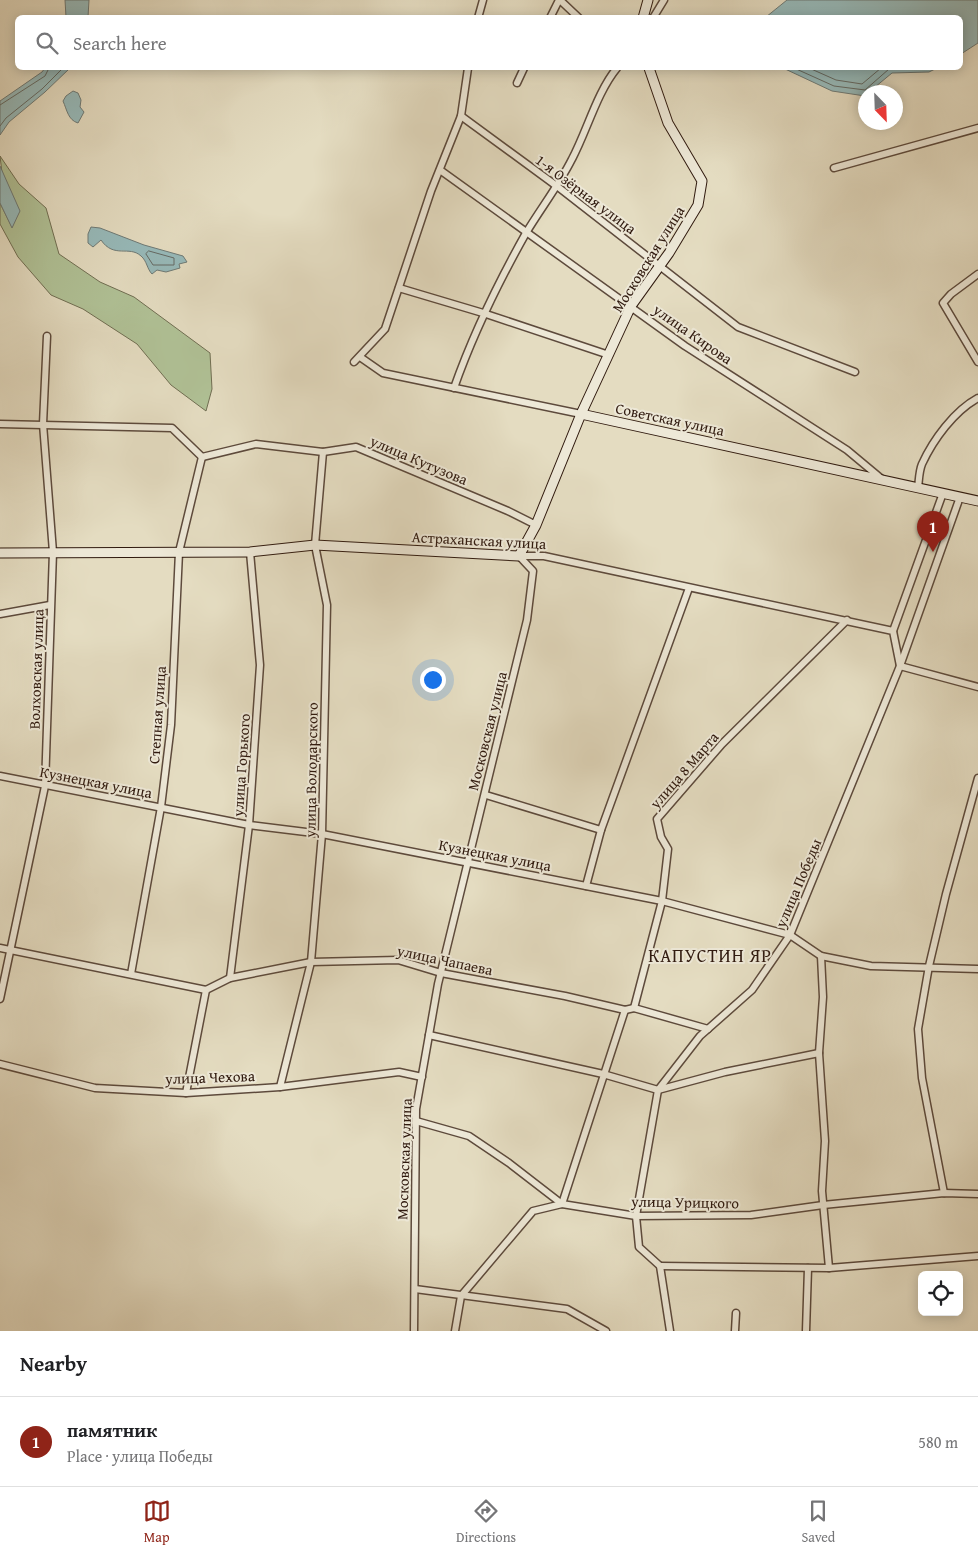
<!DOCTYPE html>
<html lang="en">
<head>
<meta charset="utf-8">
<style>
  body { margin:0; font-family:"Gentium Book Plus",serif; background:#f6f6f6; color:#202124 }
  .controls { position:absolute; right:15px; bottom:15px; display:grid; overflow:hidden; border-radius:8px; box-shadow:0 2px 12px #0003 }
  .controls button { width:45px; height:45px; display:grid; place-items:center; padding:0; border:0; border-bottom:1px solid #e0e0e0; background:#fff; color:#202124; font:25px sans-serif }
  .compass { position:absolute; left:858px; top:85px; width:45px; height:45px; border-radius:50%; background:#fff; box-shadow:0 2px 12px #0003; rotate:157deg }
  .you { position:absolute; left:432px; top:679px; width:18px; height:18px; margin:-12px; border:4px solid #fff; border-radius:50%; background:#1a73e8; box-shadow:0 0 0 8px #1a73e833 }
  .badge { display:grid; place-items:center; width:32px; height:32px; border-radius:50%; background:#8f2418; color:#fff; font-size:16px; font-weight:700 }
  .pin { position:absolute; translate:-50% -41px; filter:drop-shadow(0 1px 2px #0008) }
  .pin::after { content:''; position:absolute; top:26px; width:18px; height:15px; background:inherit; clip-path:polygon(0 0,100% 0,50% 100%) }
  .list { margin:0; padding:0; list-style:none }
  h2 { display:flex; justify-content:space-between; align-items:center; height:65px; margin:0; padding:0 20px; font-size:21px }
  h2 small { font-size:16px; font-weight:400; color:#757577 }
  .list li { display:grid; grid-template-columns:32px 1fr auto; gap:15px; align-items:center; box-sizing:border-box; height:90px; padding:0 20px; border-top:1px solid #e0e0e0 }
  .list b { display:block; font-size:19px; white-space:nowrap }
  .list p { margin:0; font-size:16px; white-space:nowrap; color:#757577 }
  .list em { font-size:16px; font-style:normal; color:#757577 }
  .icon { flex:none; width:28px; height:28px; fill:none; stroke:currentColor; stroke-width:2; stroke-linecap:round; stroke-linejoin:round }
  .map { position:relative; flex:none; width:978px; height:1331px; overflow:hidden }
  .search { position:absolute; background:#fff; box-shadow:0 2px 12px #0003; left:15px; right:15px; top:15px; height:55px; display:flex; align-items:center; gap:12px; box-sizing:border-box; padding:0 18px; border-radius:8px; color:#757577; font-size:19px }
  .sheet { height:155px; background:#fff }
  nav { display:flex; justify-content:space-around; align-items:center; box-sizing:border-box; height:70px; border-top:1px solid #e0e0e0; background:#fff; font-size:14px; color:#757577 }
  nav a { display:grid; justify-items:center; gap:2px }
  nav .on { color:#8f2418 }
  .map>svg:first-child { display:block }
  .green { fill:#b0c196; stroke:#706e52 }
  .water { fill:#97baba; stroke:#6e7a76 }
  .lines { fill:none; stroke-linecap:round; stroke-linejoin:round }
  .shore { stroke:#646a64; stroke-width:1 }
  .street-casing { stroke:#5d4a3c; stroke-width:9 }
  .secondary-casing { stroke:#301a0f; stroke-width:11 }
  .street { stroke:#ede8d7; stroke-width:6 }
  .secondary { stroke:#ede8d7; stroke-width:9 }
  .labels { text-anchor:middle; dominant-baseline:central; stroke-width:4; stroke-linejoin:round; paint-order:stroke }
  .street-label { font-size:15px; fill:#301a0f; stroke:#ede8d7 }
  .quarter-label { font-size:18px; letter-spacing:1px; fill:#301a0f; stroke:#ede8d7 }
</style>
</head>
<body>
<div class="map">
<svg width="978" height="1331" viewBox="0 0 978 1331">
  <rect width="100%" height="100%" fill="#e4dcc1"/>
  <filter id="stains"><feTurbulence type="fractalNoise" baseFrequency=".004" numOctaves="4"/><feColorMatrix values="0 0 0 0 .2 0 0 0 0 .09 0 0 0 0 .02 0 0 0 .5 -.17"/></filter>
  <radialGradient id="worn" r=".72"><stop offset=".6" stop-color="#630" stop-opacity="0"/><stop offset="1" stop-color="#630" stop-opacity=".3"/></radialGradient>
  <path class="green" d="M0,156l19,28 27,24 13,46 41,28 34,15 76,56 2,36 -6,22 -35,-26 -34,-41 -54,-35 -32,-14 -33,-38 -18,-33v-21l12,24 7,-16 -17,-38z"/>
  <g class="water">
    <path d="M65,0h24l-1,17h-22z"/>
    <path d="M787,0h191v43l-17,11 -1,-36 -194,-1z"/>
    <path d="M45,68h25l-25,24 -36,30 -9,13v-34l42,-29z"/>
    <path d="M783,68h154l-8,4 -37,1 -23,19h-3l-1,4 -33,-5z"/>
    <path d="M73,91l5,2 3,7 -1,7 4,5 -6,11c-10,-3 -11,-13 -15,-22l3,-5z"/>
    <path d="M0,166l20,45 -8,17 -12,-25z"/>
    <path d="M91,227l9,1 44,17 39,11 4,6 -8,2 1,4 -14,4 -9,-2 -5,4c-5,-5 -5,-13 -11,-18 -12,-11 -27,3 -40,-16l-8,7 -5,-4v-9z"/>
  </g>
  <g class="lines">
    <g class="shore">
      <path d="M794,68l40,18 31,4 24,-21 22,-1"/>
      <path d="M809,68l27,12 26,4 19,-16"/>
      <path d="M0,105l45,-29 4,-8"/>
      <path d="M0,126l6,-8 36,-29 21,-21"/>
      <path d="M149,251l25,7v7h-21l-7,-11z"/>
    </g>
    <defs>
      <g id="street">
        <path d="M560,0l19,18"/>
        <path d="M478,18l5,-18"/>
        <path d="M550,18l9,-18"/>
        <path d="M653,18l11,-18"/>
        <path d="M517,83l7,-15"/>
        <path d="M461,116l97,71 180,140 117,45"/>
        <path d="M834,168l144,-40"/>
        <path d="M440,170l245,176 162,104 36,30"/>
        <path d="M978,274l-27,20 -8,9 35,59"/>
        <path d="M399,288l84,25 126,42"/>
        <path d="M360,357l23,16 198,41"/>
        <path d="M354,362l31,-33 46,-138 30,-75 7,-48"/>
        <path d="M454,388c19,-54 44,-105 72,-155 15,-25 33,-48 46,-74 15,-28 25,-67 45,-91"/>
        <path d="M0,424l172,4 30,29 54,-13 67,8 33,-5 152,64 28,14"/>
        <path d="M918,488c1,-8 1,-17 4,-24 11,-24 32,-53 56,-66"/>
        <path d="M519,556h25l349,75 7,35 78,21"/>
        <path d="M0,614l50,-9"/>
        <path d="M893,631l50,-138"/>
        <path d="M0,776l249,49 73,9 340,67 128,34 31,21 50,10 107,3"/>
        <path d="M486,795l115,35"/>
        <path d="M586,886l15,-56 88,-242"/>
        <path d="M0,948l206,42 24,-12 81,-16 87,-2 43,13 124,23 60,14 9,-2 74,21"/>
        <path d="M821,956l2,41 -4,56 6,88 -3,50 7,77"/>
        <path d="M131,974l30,-167 10,-82 8,-173 23,-95"/>
        <path d="M230,978l19,-153 11,-160 -10,-113"/>
        <path d="M0,999l45,-213 8,-234 -10,-128 4,-88"/>
        <path d="M634,1008l28,-107 6,-52 -7,-12 -4,-18 65,-75 125,-124"/>
        <path d="M429,1035l174,39 55,16 67,-18 94,-19"/>
        <path d="M0,1064l95,24 91,5 94,-6 119,-15 23,5"/>
        <path d="M280,1087l31,-125 11,-128 5,-229 -12,-60 8,-93"/>
        <path d="M186,1093l20,-103"/>
        <path d="M416,1121l53,15 40,27 53,41 74,12 115,-1 72,-10 121,-12 34,1"/>
        <path d="M944,1193l-22,-115 -4,-49 11,-63 17,-72 32,-116"/>
        <path d="M660,1266l169,2 149,-12"/>
        <path d="M415,1289l152,20 39,22"/>
        <path d="M414,1331l2,-222 22,-125 89,-364 6,-49 -14,-15"/>
        <path d="M455,1331l6,-35 72,-85 29,-7 63,-194"/>
        <path d="M670,1331l-10,-65 -21,-19 -3,-31 22,-126 42,-54 52,-46 38,-55 110,-269 60,-169"/>
        <path d="M735,1331l1,-18"/>
        <path d="M806,1331l2,-63"/>
      </g>
      <g id="secondary">
        <path d="M643,18l5,-18"/>
        <path d="M581,414l397,87"/>
        <path d="M0,553l250,-1 65,-7 204,11 17,-31 45,-111 50,-108 38,-53 29,-48 4,-24 -34,-58 -19,-55"/>
      </g>
    </defs>
    <use href="#street" class="street-casing"/>
    <use href="#secondary" class="secondary-casing"/>
    <use href="#street" class="street"/>
    <use href="#secondary" class="secondary"/>
  </g>
  <g class="labels">
    <g class="street-label">
      <text transform="translate(586 194) rotate(37)">1-я Озёрная улица</text>
      <text transform="translate(648 259) rotate(-58)">Московская улица</text>
      <text transform="translate(693 334) rotate(35)">улица Кирова</text>
      <text transform="translate(670 419) rotate(12)">Советская улица</text>
      <text transform="translate(419 460) rotate(23)">улица Кутузова</text>
      <text transform="translate(479 540) rotate(3)">Астраханская улица</text>
      <text transform="translate(36 669) rotate(-88)">Волховская улица</text>
      <text transform="translate(157 715) rotate(-86)">Степная улица</text>
      <text transform="translate(487 731) rotate(-76)">Московская улица</text>
      <text transform="translate(241 765) rotate(-86)">улица Горького</text>
      <text transform="translate(311 770) rotate(-89)">улица Володарского</text>
      <text transform="translate(684 770) rotate(-49)">улица 8 Марта</text>
      <text transform="translate(96 782) rotate(11)">Кузнецкая улица</text>
      <text transform="translate(495 855) rotate(11)">Кузнецкая улица</text>
      <text transform="translate(798 883) rotate(-67)">улица Победы</text>
      <text transform="translate(445 960) rotate(12)">улица Чапаева</text>
      <text transform="translate(210 1077) rotate(-2)">улица Чехова</text>
      <text transform="translate(404 1159) rotate(-88)">Московская улица</text>
      <text transform="translate(685 1202) rotate(1)">улица Урицкого</text>
    </g>
    <g class="quarter-label">
      <text x="710" y="955">КАПУСТИН ЯР</text>
    </g>
  </g>
  <rect width="100%" height="100%" filter="url(#stains)"/>
  <rect width="100%" height="100%" fill="url(#worn)"/>
</svg>
<div class="controls">
<button><svg class="icon" aria-label="locate" viewBox="0 0 24 24"><circle cx="12" cy="12" r="6"/><path d="M12 2v4M12 18v4M2 12h4M18 12h4"/></svg></button>
</div>
<svg class="compass" viewBox="-18 -18 36 36"><path d="M0-13l5 13h-10z" fill="#e53935"/><path d="M0 13l5-13h-10z" fill="#757577"/></svg>
<div class="you"></div>
<div class="pin badge" style="left:933px;top:552px">1</div>
<div class="search"><svg class="icon" aria-label="search" viewBox="0 0 24 24"><circle cx="10" cy="10" r="6"/><path d="M15 15l6 6"/></svg>Search here</div>
</div>
<section class="sheet">
<h2>Nearby<small></small></h2>
<ul class="list">
<li><span class="badge">1</span><div><b>памятник</b><p>Place · улица Победы</p></div><em>580 m</em></li>
</ul>
</section>
<nav>
<a class="on"><svg class="icon" aria-label="map" viewBox="0 0 24 24"><path d="M3 6l6-2 6 2 6-2v14l-6 2-6-2-6 2zM9 4v14M15 6v14"/></svg>Map</a>
<a><svg class="icon" aria-label="directions" viewBox="0 0 24 24"><path d="M12 3l9 9-9 9-9-9zM9 14v-3h6M13 9l2 2-2 2"/></svg>Directions</a>
<a><svg class="icon" aria-label="saved" viewBox="0 0 24 24"><path d="M7 4h10v16l-5-4-5 4z"/></svg>Saved</a>
</nav>
</body>
</html>
